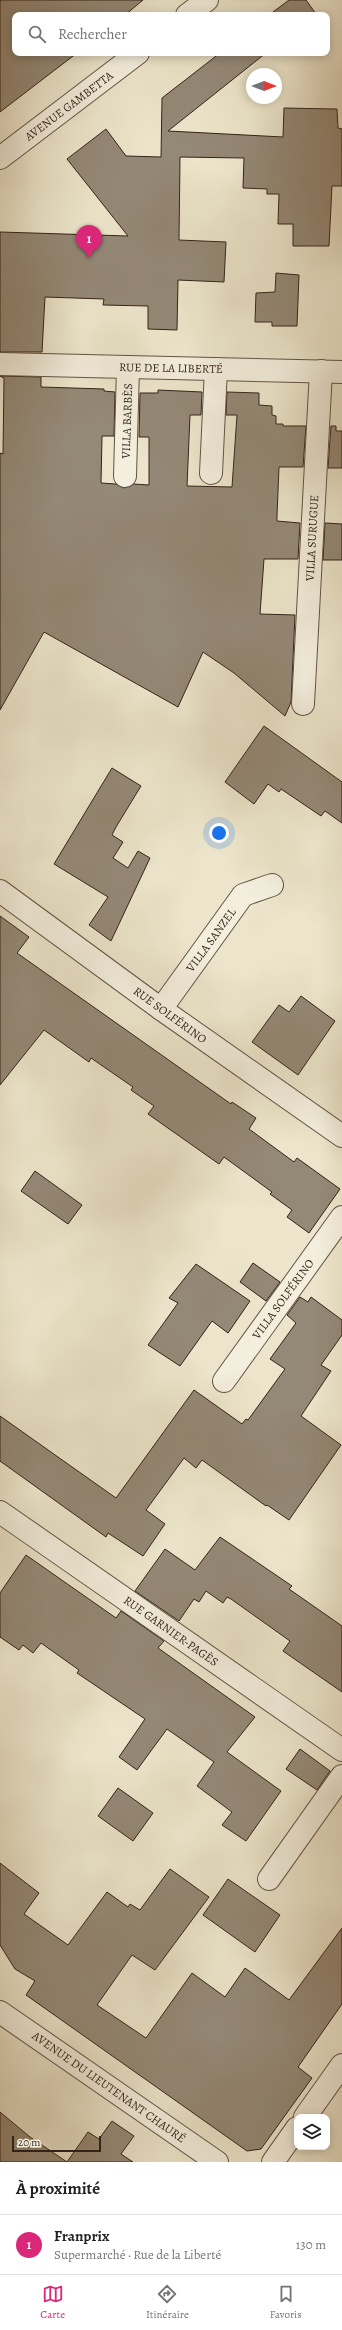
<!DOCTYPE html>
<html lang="fr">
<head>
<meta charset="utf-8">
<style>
  body { margin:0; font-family:Alegreya,serif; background:#f6f6f6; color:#202124 }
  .controls { position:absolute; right:12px; bottom:12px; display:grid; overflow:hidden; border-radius:8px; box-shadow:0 2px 10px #0003 }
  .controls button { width:36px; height:36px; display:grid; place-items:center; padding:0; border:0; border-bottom:1px solid #e0e0e0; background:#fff; color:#202124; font:20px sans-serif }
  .compass { position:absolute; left:246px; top:68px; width:36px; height:36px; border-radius:50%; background:#fff; box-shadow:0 2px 10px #0003; rotate:90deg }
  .scale { position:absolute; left:12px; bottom:10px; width:89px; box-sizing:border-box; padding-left:4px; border:2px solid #342319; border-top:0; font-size:11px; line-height:14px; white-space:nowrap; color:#342319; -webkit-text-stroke:3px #f3eedd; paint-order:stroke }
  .you { position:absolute; left:219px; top:833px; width:14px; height:14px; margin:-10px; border:3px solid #fff; border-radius:50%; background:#1a73e8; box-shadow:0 0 0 6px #1a73e833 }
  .badge { display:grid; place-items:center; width:26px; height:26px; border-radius:50%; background:#db2777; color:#fff; font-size:13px; font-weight:700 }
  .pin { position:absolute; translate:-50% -33px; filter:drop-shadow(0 1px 2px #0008) }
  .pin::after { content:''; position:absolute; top:21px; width:14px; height:12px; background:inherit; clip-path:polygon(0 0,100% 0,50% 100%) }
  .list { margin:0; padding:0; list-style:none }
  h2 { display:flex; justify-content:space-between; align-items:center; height:52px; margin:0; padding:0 16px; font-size:17px }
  h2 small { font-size:13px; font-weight:400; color:#757577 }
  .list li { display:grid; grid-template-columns:26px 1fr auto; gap:12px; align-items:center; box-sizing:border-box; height:60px; padding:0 16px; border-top:1px solid #e0e0e0 }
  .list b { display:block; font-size:15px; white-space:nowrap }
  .list p { margin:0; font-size:13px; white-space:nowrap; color:#757577 }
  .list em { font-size:13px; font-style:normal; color:#757577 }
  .icon { flex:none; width:22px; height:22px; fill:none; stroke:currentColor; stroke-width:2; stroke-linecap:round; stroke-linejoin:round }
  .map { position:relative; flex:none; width:342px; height:2162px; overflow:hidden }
  .search { position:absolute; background:#fff; box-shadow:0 2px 10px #0003; left:12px; right:12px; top:12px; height:44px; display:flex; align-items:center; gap:10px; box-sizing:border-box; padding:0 14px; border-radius:8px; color:#757577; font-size:15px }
  .sheet { height:112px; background:#fff }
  nav { display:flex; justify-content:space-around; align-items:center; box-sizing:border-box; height:56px; border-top:1px solid #e0e0e0; background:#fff; font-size:11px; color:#757577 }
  nav a { display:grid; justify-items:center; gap:2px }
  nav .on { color:#db2777 }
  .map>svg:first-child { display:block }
  .building { fill:#948876; stroke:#342319 }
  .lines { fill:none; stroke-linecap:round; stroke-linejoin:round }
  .minor-casing { stroke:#625446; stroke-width:24 }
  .minor { stroke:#f3eedd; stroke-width:22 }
  .labels { text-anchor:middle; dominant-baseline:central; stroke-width:3; stroke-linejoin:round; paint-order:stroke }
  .street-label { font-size:12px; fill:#342319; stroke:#f3eedd }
</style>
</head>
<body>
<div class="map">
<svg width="342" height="2162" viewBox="0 0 342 2162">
  <rect width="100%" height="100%" fill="#ece5cb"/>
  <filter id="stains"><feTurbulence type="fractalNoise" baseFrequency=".005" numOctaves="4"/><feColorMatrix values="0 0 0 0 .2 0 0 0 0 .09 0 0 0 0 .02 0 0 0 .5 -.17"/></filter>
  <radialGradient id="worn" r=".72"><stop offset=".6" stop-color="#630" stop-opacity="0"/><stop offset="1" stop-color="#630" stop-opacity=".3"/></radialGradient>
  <g class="building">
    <path d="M0,0h143l-18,15h-110v38h62l-77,59z"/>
    <path d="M289,0h17l10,14 -40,1 -3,-3z"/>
    <path d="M220,53h46l-98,78 115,6 1,-29 53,1 1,19 4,1v57h-10l-3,60h-36v-22h-15l1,-30h-12v-5l-24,-1 1,-30 -64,-1 -1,83 47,2 -2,40 -46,-2 -1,50 -29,-1v-23l-45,-1 1,-6 -59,-2 -3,55h-42v-120l128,4 -61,-77 39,-30 20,27 35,1 1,-59z"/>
    <path d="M276,273l23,2 -2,51h-25v-4h-17l1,-29 19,-1z"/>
    <path d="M0,376l41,1v10l63,2v2l11,1 -1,44h-12l-1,47 15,1 8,4 10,-4 15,1v-48h-10l1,-44h18v-3l44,2 -1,23h-11l-3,71 45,1 5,-72h-11l1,-23 32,1v12l13,1v9l4,1v8h7v2h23l-3,41h-24l-2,49v5l23,2 -2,36h-34l-4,55 35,1 -4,87 -6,14 -51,-43 -31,-21 -25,55 -134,-75 -44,78v-257l3,1 1,-76z"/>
    <path d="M331,426h5v5h6v37h-14z"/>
    <path d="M325,523l17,1v36h-19z"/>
    <path d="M264,726l78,56v41l-17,-12 -4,5 -40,-27 -2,3 -11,-8 -14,20 -29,-22z"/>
    <path d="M112,768l29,18 -25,41 -4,8 11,7 -10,16 15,10 10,-17 12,7 -39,83 -22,-16 19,-28 -54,-33z"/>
    <path d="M0,916l29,21 -12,16 214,151 1,-2 24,16 -7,11 45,33 3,-4 43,31 -31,44 -22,-16 5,-7 -22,-16 2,-2 -48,-35 -5,7 -71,-50 6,-8 -23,-16 2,-3 -42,-29 -2,4 -45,-32 -44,55z"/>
    <path d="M301,996l34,25 -37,54 -46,-33 27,-37 10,7z"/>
    <path d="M35,1171l47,34 -14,19 -47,-33z"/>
    <path d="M253,1263l27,19 -14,19 -26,-19z"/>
    <path d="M196,1264l54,37 -22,32 -16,-12 -32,45 -32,-21 30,-42 -9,-5z"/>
    <path d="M300,1297l8,5 3,-5 31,23v15l-21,30 10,6 -30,45 40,29 -52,75 -22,-15 -1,1 -64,-46 -6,8 -12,-10 -38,52 19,14 -22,32 -35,-23 -2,4 -106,-76v-45l116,82 78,-108 48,34 4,-5 2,1 37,-51 -15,-10 26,-36 -9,-8z"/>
    <path d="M220,1537l72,49 -3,3 53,37v66l-59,-41 7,-10 -59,-42 -4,-2 -4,6 -17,-12 -7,11 -5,-3 -15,22 -44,-30 30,-42 30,21z"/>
    <path d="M26,1555l90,63 5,-7 43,30 -6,7 97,69 -28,35 54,39 -35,50 -24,-16 10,-13 -35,-26 17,-24 -47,-33 -30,41 -18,-13 26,-38 -68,-46 2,-3 -38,-27 -8,10 -10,-8 -4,5 -19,-13v-44z"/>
    <path d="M300,1749l30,22 -13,19 -31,-21z"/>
    <path d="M118,1788l35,25 -20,28 -35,-25z"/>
    <path d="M0,1863l39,30 -15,21 44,31 39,-53 21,15 2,-3 10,6 30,-41 39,28 -54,73 -23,-15 -35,50 49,33 46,-65 33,24 20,-29 44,32 53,-72v76l-44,63 14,11 -51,71 -14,2 -221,-156 9,-14 -20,-12 -15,-24z"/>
    <path d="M228,1879l52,36 -25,37 -52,-37z"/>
    <path d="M0,2112l30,25 37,25h-67z"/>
    <path d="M112,2121l22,15 -13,18 12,8h-66l21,-30 11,7z"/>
  </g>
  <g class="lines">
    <defs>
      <g id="minor">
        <path d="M187,15l20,-15"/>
        <path d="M0,158l138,-105"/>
        <path d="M0,364l342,8"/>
        <path d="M211,473l5,-104"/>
        <path d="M125,476l3,-109"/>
        <path d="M303,704l18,-333"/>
        <path d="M0,891l161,118 181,127"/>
        <path d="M161,1009l82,-114 29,-10"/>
        <path d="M224,1381l118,-164"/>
        <path d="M0,1512l342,238"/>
        <path d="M269,1879l73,-103"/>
        <path d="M0,2012l217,150"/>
        <path d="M305,2117l37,-52"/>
        <path d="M273,2162l24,-34"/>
      </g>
    </defs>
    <use href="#minor" class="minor-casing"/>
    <use href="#minor" class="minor"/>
  </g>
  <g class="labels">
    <g class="street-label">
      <text transform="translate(69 106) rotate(-37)">AVENUE GAMBETTA</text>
      <text transform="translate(171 368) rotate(1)">RUE DE LA LIBERTÉ</text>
      <text transform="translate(127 421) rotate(-88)">VILLA BARBÈS</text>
      <text transform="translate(312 538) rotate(-87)">VILLA SURUGUE</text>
      <text transform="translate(211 940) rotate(-54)">VILLA SANZEL</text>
      <text transform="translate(170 1015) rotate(36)">RUE SOLFÉRINO</text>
      <text transform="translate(283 1299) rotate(-54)">VILLA SOLFÉRINO</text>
      <text transform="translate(171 1631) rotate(35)">RUE GARNIER-PAGÈS</text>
      <text transform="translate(109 2087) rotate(35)">AVENUE DU LIEUTENANT CHAURÉ</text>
    </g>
  </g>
  <rect width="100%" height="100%" filter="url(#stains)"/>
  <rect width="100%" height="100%" fill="url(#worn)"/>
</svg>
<div class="controls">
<button><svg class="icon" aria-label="layers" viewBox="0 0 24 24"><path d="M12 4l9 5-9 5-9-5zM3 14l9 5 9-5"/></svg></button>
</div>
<svg class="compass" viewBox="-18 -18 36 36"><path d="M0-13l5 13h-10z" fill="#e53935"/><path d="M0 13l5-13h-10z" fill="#757577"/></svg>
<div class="scale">20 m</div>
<div class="you"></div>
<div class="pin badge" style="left:89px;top:258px">1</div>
<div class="search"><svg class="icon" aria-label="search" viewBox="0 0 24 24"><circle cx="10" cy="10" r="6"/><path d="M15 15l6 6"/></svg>Rechercher</div>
</div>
<section class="sheet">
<h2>À proximité<small></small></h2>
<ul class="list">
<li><span class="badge">1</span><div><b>Franprix</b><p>Supermarché · Rue de la Liberté</p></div><em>130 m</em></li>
</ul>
</section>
<nav>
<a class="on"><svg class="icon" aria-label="map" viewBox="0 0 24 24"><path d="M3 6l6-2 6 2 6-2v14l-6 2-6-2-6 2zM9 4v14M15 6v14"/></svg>Carte</a>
<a><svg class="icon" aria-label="directions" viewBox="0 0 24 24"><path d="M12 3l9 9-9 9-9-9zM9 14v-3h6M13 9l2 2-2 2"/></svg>Itinéraire</a>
<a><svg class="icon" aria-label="saved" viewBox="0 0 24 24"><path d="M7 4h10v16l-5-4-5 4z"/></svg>Favoris</a>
</nav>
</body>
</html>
